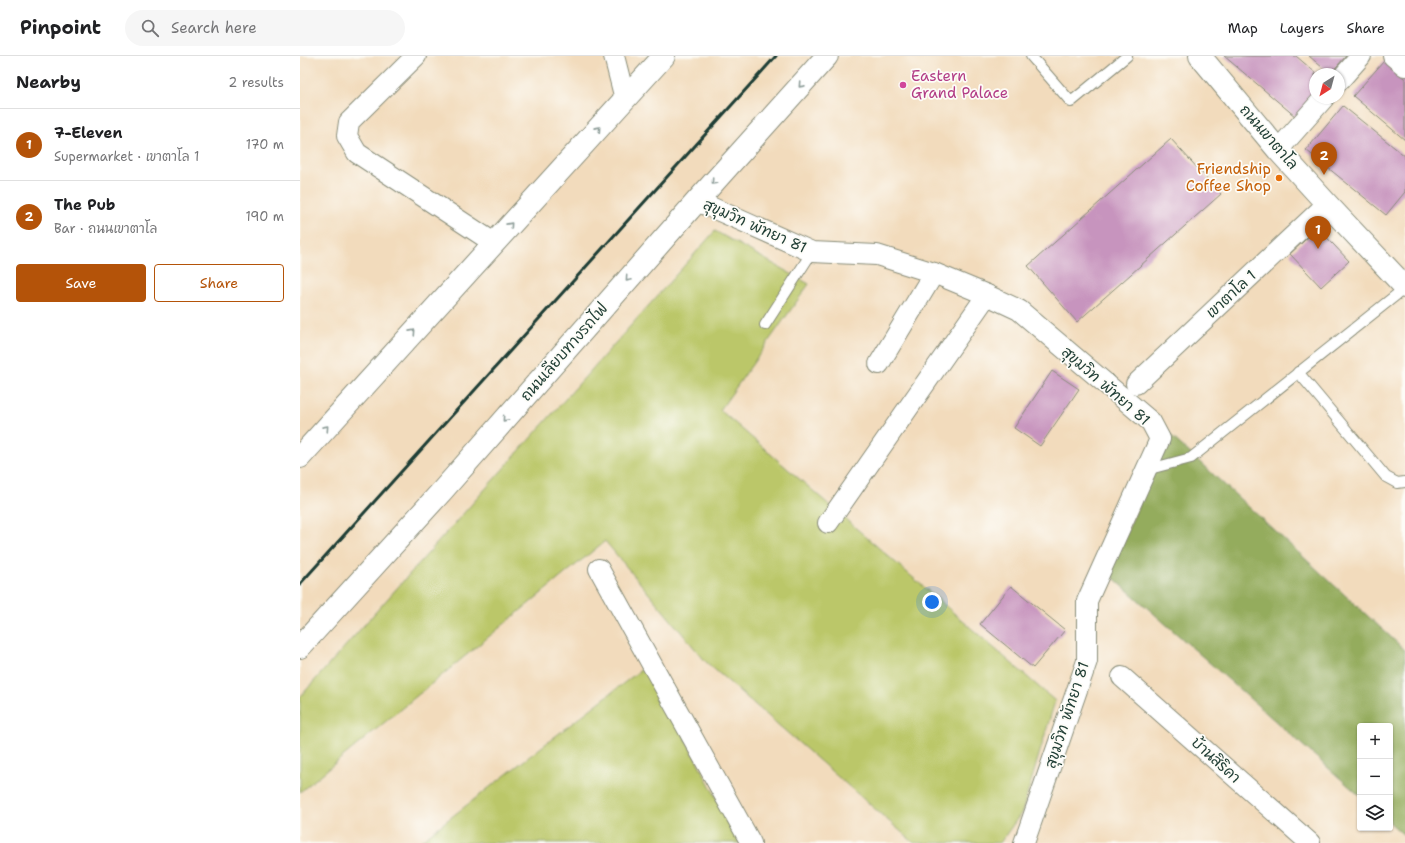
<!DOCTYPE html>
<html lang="en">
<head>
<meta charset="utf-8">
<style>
  body { margin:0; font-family:"Shantell Sans","Playpen Sans Thai",sans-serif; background:#f6f6f6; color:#202124 }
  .controls { position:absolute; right:12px; bottom:12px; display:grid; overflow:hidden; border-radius:4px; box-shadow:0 1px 3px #0004 }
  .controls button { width:36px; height:36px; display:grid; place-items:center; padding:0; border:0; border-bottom:1px solid #e0e0e0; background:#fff; color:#202124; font:20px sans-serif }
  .compass { position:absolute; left:1009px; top:12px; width:36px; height:36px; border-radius:50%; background:#fff; box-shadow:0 1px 3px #0004; rotate:216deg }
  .you { position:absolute; left:632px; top:546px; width:14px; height:14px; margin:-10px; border:3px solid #fff; border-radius:50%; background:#1a73e8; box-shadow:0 0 0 6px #1a73e833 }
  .badge { display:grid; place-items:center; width:26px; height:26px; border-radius:50%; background:#b45309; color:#fff; font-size:13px; font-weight:700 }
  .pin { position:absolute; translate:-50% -33px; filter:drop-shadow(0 1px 2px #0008) }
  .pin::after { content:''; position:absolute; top:21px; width:14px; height:12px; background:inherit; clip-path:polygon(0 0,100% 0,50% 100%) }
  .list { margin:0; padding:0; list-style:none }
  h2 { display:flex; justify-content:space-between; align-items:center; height:52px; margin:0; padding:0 16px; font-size:17px }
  h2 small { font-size:13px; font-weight:400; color:#757577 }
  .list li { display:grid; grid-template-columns:26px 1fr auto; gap:12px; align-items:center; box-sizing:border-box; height:72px; padding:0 16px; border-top:1px solid #e0e0e0 }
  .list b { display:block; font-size:15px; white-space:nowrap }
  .list p { margin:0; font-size:13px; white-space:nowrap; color:#757577 }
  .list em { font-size:13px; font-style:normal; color:#757577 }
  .actions { display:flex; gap:8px; padding:12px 16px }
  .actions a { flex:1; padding:9px 0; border:1px solid #b45309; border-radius:4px; text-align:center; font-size:14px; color:#b45309 }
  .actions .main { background:#b45309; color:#fff }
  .icon { flex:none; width:22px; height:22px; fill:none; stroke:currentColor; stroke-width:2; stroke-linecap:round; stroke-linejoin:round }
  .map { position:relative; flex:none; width:1105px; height:787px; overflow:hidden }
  header { display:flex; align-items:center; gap:24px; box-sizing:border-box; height:56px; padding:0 20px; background:#fff; border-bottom:1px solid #e0e0e0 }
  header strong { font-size:19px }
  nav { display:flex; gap:22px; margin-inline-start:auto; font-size:14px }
  .search { width:280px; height:36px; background:#f6f6f6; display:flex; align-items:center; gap:10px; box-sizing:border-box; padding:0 14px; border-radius:22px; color:#757577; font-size:15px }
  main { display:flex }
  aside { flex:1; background:#fff }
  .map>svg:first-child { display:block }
  .green { fill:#bbc769; stroke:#6d824e }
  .forest { fill:#94ac5d; stroke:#5a7448 }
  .building { fill:#c794be }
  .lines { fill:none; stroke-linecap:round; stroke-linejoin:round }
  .lane-casing { stroke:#888c78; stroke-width:12 }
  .street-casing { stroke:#888c78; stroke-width:22 }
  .secondary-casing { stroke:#888c78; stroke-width:24 }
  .lane { stroke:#fff; stroke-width:10 }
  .street { stroke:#fff; stroke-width:20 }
  .secondary { stroke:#fff; stroke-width:22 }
  .rail { stroke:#1f3d34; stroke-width:3 }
  .oneway { stroke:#8f9e9a }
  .hotel-dot { fill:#d1479c; stroke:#fdfcf7; stroke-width:1.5 }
  .food-dot { fill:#e8710a; stroke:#fdfcf7; stroke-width:1.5 }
  .labels { text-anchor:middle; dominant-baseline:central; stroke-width:3.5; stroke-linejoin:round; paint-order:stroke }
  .hotel-label { font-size:15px; fill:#b23c85; stroke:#fdfcf7; text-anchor:start }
  .street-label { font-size:15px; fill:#1f3d34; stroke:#fdfcf7 }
  .food-label { font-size:15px; fill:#c56008; stroke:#fdfcf7; text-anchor:end }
</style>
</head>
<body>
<header>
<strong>Pinpoint</strong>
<div class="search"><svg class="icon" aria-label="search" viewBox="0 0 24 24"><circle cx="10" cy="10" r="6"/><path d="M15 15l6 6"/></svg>Search here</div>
<nav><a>Map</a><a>Layers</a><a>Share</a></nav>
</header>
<main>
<aside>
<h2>Nearby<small>2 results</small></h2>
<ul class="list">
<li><span class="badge">1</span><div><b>7-Eleven</b><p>Supermarket · เขาตาโล 1</p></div><em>170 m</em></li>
<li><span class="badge">2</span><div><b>The Pub</b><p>Bar · ถนนเขาตาโล</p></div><em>190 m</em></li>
</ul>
<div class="actions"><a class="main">Save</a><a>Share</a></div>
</aside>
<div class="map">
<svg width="1105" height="787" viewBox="0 0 1105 787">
  <rect width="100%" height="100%" fill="#fdfcf7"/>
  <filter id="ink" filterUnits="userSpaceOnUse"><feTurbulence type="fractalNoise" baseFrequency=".025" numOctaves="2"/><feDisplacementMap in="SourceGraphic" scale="8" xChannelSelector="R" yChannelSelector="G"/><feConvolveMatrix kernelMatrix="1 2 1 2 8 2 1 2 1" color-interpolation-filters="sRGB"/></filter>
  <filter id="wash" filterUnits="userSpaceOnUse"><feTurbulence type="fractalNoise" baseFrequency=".012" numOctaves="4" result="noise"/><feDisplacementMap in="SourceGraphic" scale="16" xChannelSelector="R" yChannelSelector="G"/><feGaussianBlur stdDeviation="0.9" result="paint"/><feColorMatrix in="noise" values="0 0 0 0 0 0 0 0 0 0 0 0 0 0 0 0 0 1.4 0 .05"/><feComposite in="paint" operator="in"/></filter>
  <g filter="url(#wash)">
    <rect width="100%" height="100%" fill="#f2dbbc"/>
    <g class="green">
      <path d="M415,175l94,53 -89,126 335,291 -33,111 -22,31h-86l-208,-181 -101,-121 -305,251v-95z"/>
      <path d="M347,609l93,178h-322z"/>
    </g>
    <path class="forest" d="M869,378l236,216v186l-15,-13v-97h-30v70l-251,-222z"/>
    <g id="blocks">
      <g class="building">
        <path d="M924,0h72l21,18h-2v20l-19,23z"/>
        <path d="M1009,0h37l-16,18z"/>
        <path d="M1084,5l21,18v61l-52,-44z"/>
        <path d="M1043,50l62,50v36l-19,23 -80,-65z"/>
        <path d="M871,83l50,55 -144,128 -49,-56z"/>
        <path d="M1018,172l31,33 -28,26 -31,-33z"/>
        <path d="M752,315l27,18 -39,57 -26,-18z"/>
        <path d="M711,530l54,44 -32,38 -53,-44z"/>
      </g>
    </g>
  </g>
  <g filter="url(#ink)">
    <use href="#blocks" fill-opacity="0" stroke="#888c78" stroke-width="1"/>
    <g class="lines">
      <defs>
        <g id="lane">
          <path d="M731,0l40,46 56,-46"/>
          <path d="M465,269l47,-73"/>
          <path d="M998,316l88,105 11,6 8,-1"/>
          <path d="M846,414l45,-12 214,-170"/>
        </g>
        <g id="street">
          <path d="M116,0l-67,66 -2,14 10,17 137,90"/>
          <path d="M314,0l11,43"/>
          <path d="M1093,0l12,10"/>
          <path d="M1039,25l22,-25"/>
          <path d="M978,94l46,-52"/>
          <path d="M397,145l115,51 65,3 57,18 53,22 32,15 132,112 9,17 -73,162v60l-63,182"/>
          <path d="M579,308l55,-91"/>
          <path d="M836,328l191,-180"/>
          <path d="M528,467l159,-228"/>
          <path d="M299,513l152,274"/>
          <path d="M822,621l188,166"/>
        </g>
        <g id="secondary">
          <path d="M900,0l78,94 49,54 78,83"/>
          <path d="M0,401l364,-401"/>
          <path d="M0,591l142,-156 255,-290 130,-145"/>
        </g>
      </defs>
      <use href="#lane" class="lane-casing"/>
      <use href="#street" class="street-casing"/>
      <use href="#secondary" class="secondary-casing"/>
      <use href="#lane" class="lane"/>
      <use href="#street" class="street"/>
      <use href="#secondary" class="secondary"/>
      <path class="rail" d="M0,528l476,-528"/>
    </g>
    <defs><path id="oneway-chevron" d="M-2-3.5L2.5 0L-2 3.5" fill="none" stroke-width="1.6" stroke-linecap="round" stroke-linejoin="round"/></defs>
    <g class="oneway">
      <use href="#oneway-chevron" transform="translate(501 29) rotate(132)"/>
      <use href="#oneway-chevron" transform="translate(298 73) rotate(-48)"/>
      <use href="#oneway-chevron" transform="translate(414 126) rotate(132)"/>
      <use href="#oneway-chevron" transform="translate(210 169) rotate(-48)"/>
      <use href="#oneway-chevron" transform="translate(328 223) rotate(131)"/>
      <use href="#oneway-chevron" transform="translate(113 276) rotate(-48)"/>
      <use href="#oneway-chevron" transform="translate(205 363) rotate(131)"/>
      <use href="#oneway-chevron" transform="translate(26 372) rotate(-48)"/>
    </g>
  </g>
  <circle class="hotel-dot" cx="603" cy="29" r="4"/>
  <circle class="food-dot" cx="979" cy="122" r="4"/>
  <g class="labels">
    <g class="hotel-label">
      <text x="611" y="20">Eastern<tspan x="611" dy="17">Grand Palace</tspan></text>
    </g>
    <g class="street-label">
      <text transform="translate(969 81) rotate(49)">ถนนเขาตาโล</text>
      <text transform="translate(455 170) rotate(24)">สุขุมวิท พัทยา 81</text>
      <text transform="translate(931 238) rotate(-43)">เขาตาโล 1</text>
      <text transform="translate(264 296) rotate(-49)">ถนนเลียบทางรถไฟ</text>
      <text transform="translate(806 330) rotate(41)">สุขุมวิท พัทยา 81</text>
      <text transform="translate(767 659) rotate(-72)">สุขุมวิท พัทยา 81</text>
      <text transform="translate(916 704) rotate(42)">บ้านสิริคา</text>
    </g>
    <g class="food-label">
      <text x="971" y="113">Friendship<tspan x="971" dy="17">Coffee Shop</tspan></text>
    </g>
  </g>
</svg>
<div class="controls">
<button>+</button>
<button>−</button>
<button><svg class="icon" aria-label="layers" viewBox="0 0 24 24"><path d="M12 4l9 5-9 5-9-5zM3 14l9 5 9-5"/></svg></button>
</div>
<svg class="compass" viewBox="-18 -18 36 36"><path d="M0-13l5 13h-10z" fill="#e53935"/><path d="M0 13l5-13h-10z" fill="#757577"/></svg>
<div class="you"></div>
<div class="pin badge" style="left:1018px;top:193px">1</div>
<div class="pin badge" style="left:1024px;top:119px">2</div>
</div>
</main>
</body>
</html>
